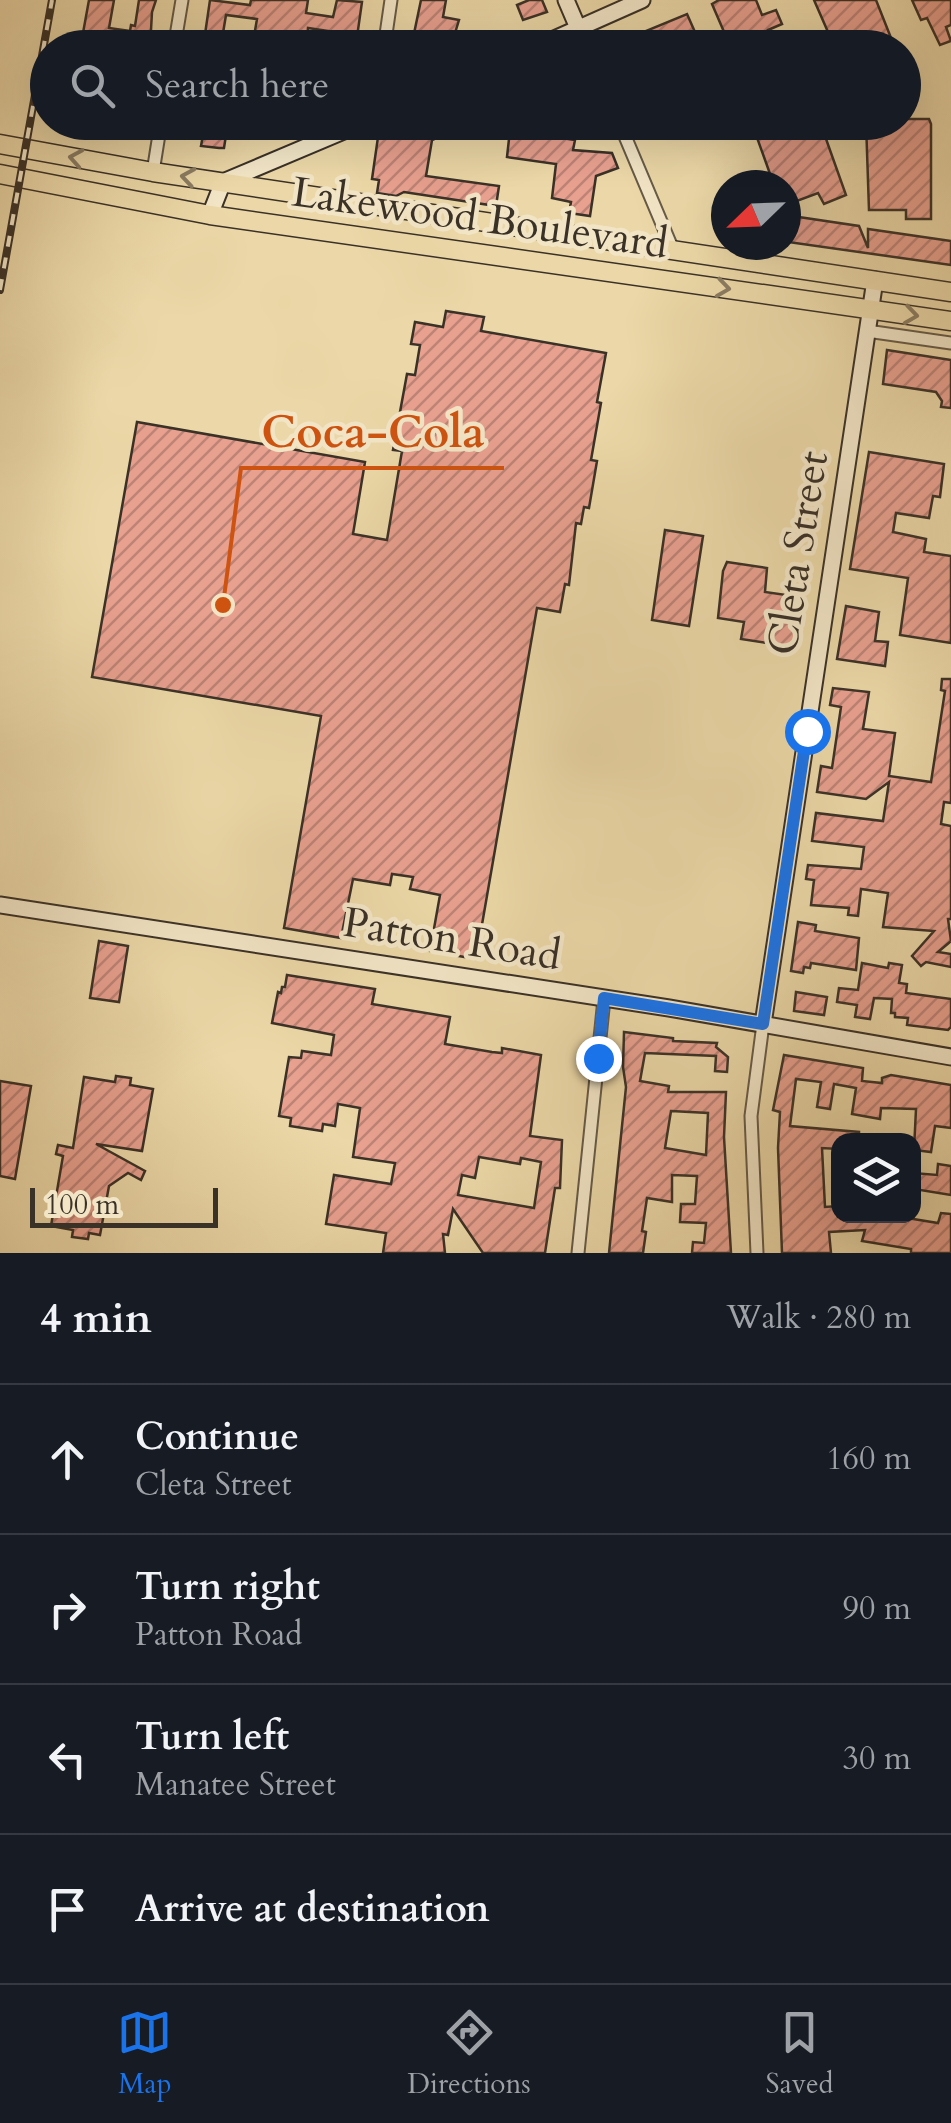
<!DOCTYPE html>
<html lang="en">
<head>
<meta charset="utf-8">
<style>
  body { margin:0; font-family:Cardo,serif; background:#20242c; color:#f1f3f6 }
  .controls { position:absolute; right:30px; bottom:30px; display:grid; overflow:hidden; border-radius:20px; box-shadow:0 10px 40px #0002 }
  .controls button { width:90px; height:90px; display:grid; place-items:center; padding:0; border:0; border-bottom:2px solid #363941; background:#171b24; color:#f1f3f6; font:50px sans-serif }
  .compass { position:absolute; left:711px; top:170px; width:90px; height:90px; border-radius:50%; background:#171b24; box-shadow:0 10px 40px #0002; rotate:247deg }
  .scale { position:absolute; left:30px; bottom:25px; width:188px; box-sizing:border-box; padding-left:10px; border:5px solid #3a3127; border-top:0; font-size:28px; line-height:35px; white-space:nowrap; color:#3a3127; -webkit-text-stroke:8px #f2e5c6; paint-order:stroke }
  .stop { position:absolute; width:30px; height:30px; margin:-22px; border:8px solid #1a73e8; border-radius:50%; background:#fff }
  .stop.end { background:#1a73e8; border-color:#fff; box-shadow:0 2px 10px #0008 }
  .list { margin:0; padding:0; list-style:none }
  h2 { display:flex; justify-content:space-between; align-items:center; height:130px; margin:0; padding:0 40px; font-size:42px }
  h2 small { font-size:32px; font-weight:400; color:#9ea1a6 }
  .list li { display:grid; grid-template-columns:65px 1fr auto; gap:30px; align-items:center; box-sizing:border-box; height:150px; padding:0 40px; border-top:2px solid #363941 }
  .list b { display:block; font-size:38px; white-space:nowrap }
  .list p { margin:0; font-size:32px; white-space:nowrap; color:#9ea1a6 }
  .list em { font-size:32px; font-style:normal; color:#9ea1a6 }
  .icon { flex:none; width:55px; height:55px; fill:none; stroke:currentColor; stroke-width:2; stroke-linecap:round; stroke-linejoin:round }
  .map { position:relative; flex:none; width:951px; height:1253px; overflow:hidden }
  .search { position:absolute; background:#171b24; box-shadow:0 10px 40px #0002; left:30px; right:30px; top:30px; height:110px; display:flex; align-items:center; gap:25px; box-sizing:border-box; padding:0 35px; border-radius:55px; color:#9ea1a6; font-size:38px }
  .sheet { height:730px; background:#171b24 }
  nav { display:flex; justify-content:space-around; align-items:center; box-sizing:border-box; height:140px; border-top:2px solid #363941; background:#171b24; font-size:28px; color:#9ea1a6 }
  nav a { display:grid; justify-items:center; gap:5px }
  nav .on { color:#1a73e8 }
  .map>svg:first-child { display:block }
  .building { fill:url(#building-hatch); stroke:#3a3127; stroke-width:2.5; fill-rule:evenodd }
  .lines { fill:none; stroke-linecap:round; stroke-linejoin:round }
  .street-casing { stroke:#665a47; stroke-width:15 }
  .secondary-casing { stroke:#3a3127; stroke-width:19 }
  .primary-casing { stroke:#3a3127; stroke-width:21 }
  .street { stroke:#f2e5c6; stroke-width:11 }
  .secondary { stroke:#f2e5c6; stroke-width:15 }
  .primary { stroke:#ebd7a7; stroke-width:18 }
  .rail-casing { stroke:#3a3127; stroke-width:8 }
  .rail { stroke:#f2e5c6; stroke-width:4; stroke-dasharray:11; stroke-linecap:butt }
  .oneway { stroke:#8a7c61 }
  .route { stroke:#1a73e8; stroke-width:12 }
  .labels { text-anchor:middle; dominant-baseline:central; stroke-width:9; stroke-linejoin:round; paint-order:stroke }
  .street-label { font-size:42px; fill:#3a3127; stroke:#f2e5c6 }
  .leader { fill:none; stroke:#ce5310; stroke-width:4 }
  .callout-dot { fill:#ce5310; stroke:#f2e5c6; stroke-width:4 }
  .callout-label { font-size:45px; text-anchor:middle; font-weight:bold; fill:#ce5310; stroke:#f2e5c6; stroke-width:9; stroke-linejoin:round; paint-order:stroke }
</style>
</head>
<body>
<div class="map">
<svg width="951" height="1253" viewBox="0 0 951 1253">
  <defs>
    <pattern id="building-hatch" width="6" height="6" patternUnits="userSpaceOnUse" patternTransform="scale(2.5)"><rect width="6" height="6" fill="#e8a08f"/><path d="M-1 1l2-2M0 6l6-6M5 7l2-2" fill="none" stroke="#bd8375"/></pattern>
  </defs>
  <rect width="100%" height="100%" fill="#ebd7a7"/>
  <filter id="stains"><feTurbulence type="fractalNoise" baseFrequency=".002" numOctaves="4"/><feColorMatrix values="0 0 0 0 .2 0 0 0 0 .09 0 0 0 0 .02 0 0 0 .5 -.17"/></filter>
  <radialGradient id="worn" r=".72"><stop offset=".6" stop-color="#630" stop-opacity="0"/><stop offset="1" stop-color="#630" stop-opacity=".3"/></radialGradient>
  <g class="building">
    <path d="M89,0h25l-5,28 21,3 1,-6 4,1 4,-26h17l-4,12 -2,36 -51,-2 2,-10 -18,-3z"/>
    <path d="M210,0l40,5 1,-5h57l-2,13 27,4 4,-17 25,2 -6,42 -22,-4 1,-8 -27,-4 -1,12 -37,-6 -2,14h-16l5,-29 -31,-4 -4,24 19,3v6h-38z"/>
    <path d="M421,0h25l-3,17 16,3 -8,26 -40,2z"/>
    <path d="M529,0h13l5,12 -24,8 -6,-15z"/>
    <path d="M719,0h37l6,15 14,-5 6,14 -14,6 7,18h-44l-19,-44z"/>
    <path d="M814,0h62l19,48h-60z"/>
    <path d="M912,0h39v25l-5,2 5,14 -11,4 -13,-27 -6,2z"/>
    <path d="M687,14l15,34h-95v-1z"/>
    <path d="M904,119h25l2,5v95h-25v-9h-37l-3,-88h38z"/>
    <path d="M191,122l46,4 1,-4h16l-2,12 -7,-1 -1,4 -18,-2 -2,13h-5l-18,-2 2,-11 -13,-2z"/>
    <path d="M424,122h49l-41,18 -6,36 73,10 -3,20 -92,-14 -8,4 -19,-3 2,-13 -7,-1 6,-42 13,-2 23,3 2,-12z"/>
    <path d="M516,122h27l6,14 26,4 -2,10 39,3 6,15 -22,8 -6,40 -21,-3 2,-11 -19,-4 4,-34 -49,-7 3,-27 10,2z"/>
    <path d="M812,122h8l26,73 -22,9 -6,-11 -32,12v-20h-12l-19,-53 23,-9 4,12z"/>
    <path d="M792,216l67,10 9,22v-19l83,12v24l-163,-23z"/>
    <path d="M446,311l38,6 -3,14 125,22 -9,49 4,1 -10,57 6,1 -8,47 -5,-1 -3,17 -5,-1 -7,62 -4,-1 -5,28 -23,-4 -61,351 -46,-8 10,-56 -30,-6 3,-12 -21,-3 -2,11 -37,-6 -12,59 -57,-10 37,-212 -229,-39 45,-255 228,40 -12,72 34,6 15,-89 -9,-1 14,-76 8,1 5,-30 -9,-1 4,-22 28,5z"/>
    <path d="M887,350l64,10v48l-10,-1 1,-6 -6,-9 -53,-8z"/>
    <path d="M869,452l75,12 -4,33 -7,-1 -4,22 -33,-5 -3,19 33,7 -2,13 27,4v87l-51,-8 8,-57 -58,-9z"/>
    <path d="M665,530l38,6 -14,90 -37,-6z"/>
    <path d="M727,562l40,6 -2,24 35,5 -7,50 -52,-8 3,-17 -26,-4 5,-47z"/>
    <path d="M846,606l33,6 -4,29 13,1 -3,24 -48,-7z"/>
    <path d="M942,679h9v124l-7,-1 -3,22 10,2v93h-3l3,22 -13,11 13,2v13l-25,-5 -5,4 -9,-10 22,-25 -51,-4 5,-34 -27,-4 -3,27 -10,-1 1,-7 -38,-3 3,-25 -8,-1 2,-14 53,4 3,-22 -52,-6 4,-28 67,8 6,-39 -23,17 -49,-7 4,-26 11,2 9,-61 -11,-2 3,-17 36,4 -6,37 32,4 -6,43 42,6 14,-91 -4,-1z"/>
    <path d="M798,922l18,3 -1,6 44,7 -3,32 -45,-7 -1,5 -6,-1 -1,6 -12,-2z"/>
    <path d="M99,941l29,5 -9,56 -29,-4z"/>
    <path d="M862,963l26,5 1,-5 13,2 -3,18 8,1 -1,9 45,6v28l-3,3 -41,-5 1,-7 -13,-1v-4h-4l1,-14 -18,-1 -4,21 -15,-2 2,-12 -20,-3 2,-14 19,2z"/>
    <path d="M287,975l88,14 -3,15 78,13 -5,27 47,8 10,1v-5l39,7 -11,81 32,4 -2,48h-5l-10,65h-62l-30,-44 -5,26 -5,-1 2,19h-62l3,-20 -60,-9 8,-49 57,9 4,-21 -42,-6 7,-49 -22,-4 -3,22 -12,-2 -1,7 -32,-5 1,-8 -12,-2 10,-59 12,1 1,-7 29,4 3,-20 -62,-12 6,-31 3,1 1,-6h3zM479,1157l41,7 1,-6 20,4 -7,46 -76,-13 4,-20 13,3z"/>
    <path d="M796,992l31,5 -3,18 -30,-4z"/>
    <path d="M624,1032l49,6v3l44,2 -1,4 12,10 -1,15 -12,-1 1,-15 -71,-3 -5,28 29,5 -1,6h58l-2,45 7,116h-39l1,-11 11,1 2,-20 -26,-1 1,-18h14l2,-28 -25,-1v27l-25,-4 -5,33 4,1 -3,21h-34l17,-166 -3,-20zM671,1111l37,2 -2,42 -41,-7z"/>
    <path d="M784,1055l79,13 -1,13 20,2v-5l9,-3 60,10v43l-16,-2 -4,26 -17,-2 2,-41 -35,-1 -1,11 -28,-5 4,-26 -22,-4 -4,25 -13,-2 4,-25 -25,-3 -6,47 69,6v8h-21v9l-16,-1 3,59 13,-1v10h57l43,7 3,-10 10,1v39h-40v-4l-49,-8 3,-11 -36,2 2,21h-49l-4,-105 2,-36 -7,-2z"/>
    <path d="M116,1076l15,2 -1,7 23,4 -11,62 -46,-7 49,27 -4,9 -13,-7 -19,13 -9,49 -11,-2 -1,6 -16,-2 1,-7 -22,-4 12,-70 -7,-2 2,-9 15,3 11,-71 31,5z"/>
    <path d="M0,1081l31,5 -16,93 -15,-3z"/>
    <path d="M938,1164l13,2v29l-37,-6v-16l23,2z"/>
  </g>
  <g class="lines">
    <defs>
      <g id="street">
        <path d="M578,28l9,20"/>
        <path d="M174,48l8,-48"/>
        <path d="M384,48l7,-48"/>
        <path d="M619,122l54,128"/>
        <path d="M153,172l8,-50"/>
        <path d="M867,331l84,12"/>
        <path d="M578,1253l26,-254"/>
        <path d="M757,1253l-6,-137 12,-92"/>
      </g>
      <g id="secondary">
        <path d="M566,0l12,28"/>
        <path d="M534,48l108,-48"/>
        <path d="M210,215l13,-33 142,-60"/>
        <path d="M0,905l669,103 282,49"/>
        <path d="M763,1024l112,-744"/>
      </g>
      <g id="primary">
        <path d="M0,144l153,28 798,120"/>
        <path d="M0,174l210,41 741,106"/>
      </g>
    </defs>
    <use href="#street" class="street-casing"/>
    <use href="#secondary" class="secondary-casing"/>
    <use href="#primary" class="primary-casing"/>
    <use href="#street" class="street"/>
    <use href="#secondary" class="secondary"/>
    <use href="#primary" class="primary"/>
    <defs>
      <path id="rail" d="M0,290l52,-290"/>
    </defs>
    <use href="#rail" class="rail-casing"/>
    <use href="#rail" class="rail"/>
  </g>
  <defs><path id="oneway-chevron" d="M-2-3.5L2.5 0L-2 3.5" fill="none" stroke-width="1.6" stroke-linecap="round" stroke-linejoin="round" transform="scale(2.5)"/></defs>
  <g class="oneway">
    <use href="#oneway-chevron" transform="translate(76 158) rotate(-170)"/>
    <use href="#oneway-chevron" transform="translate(188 177) rotate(-171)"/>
    <use href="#oneway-chevron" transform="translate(723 288) rotate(8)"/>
    <use href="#oneway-chevron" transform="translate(911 315) rotate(8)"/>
  </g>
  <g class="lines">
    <path class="route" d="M598,1058l6,-60 159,26 44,-293"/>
  </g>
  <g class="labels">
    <g class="street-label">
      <text transform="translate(480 218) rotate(8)">Lakewood Boulevard</text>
      <text transform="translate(798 553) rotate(-81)">Cleta Street</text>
      <text transform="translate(452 939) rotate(9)">Patton Road</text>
    </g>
  </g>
  <path class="leader" d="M223 605L241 468H504"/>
  <circle class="callout-dot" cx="223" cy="605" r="10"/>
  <g class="callout-label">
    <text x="373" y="447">Coca-Cola</text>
  </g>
  <rect width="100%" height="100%" filter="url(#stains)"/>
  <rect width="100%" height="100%" fill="url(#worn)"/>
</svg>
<div class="controls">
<button><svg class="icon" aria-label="layers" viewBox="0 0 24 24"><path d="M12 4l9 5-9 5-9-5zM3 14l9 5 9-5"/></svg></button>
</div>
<svg class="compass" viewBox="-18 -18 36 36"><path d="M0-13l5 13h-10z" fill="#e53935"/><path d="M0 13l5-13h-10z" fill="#9ea1a6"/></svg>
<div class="scale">100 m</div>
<div class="stop" style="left:807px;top:731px"></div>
<div class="stop end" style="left:598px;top:1058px"></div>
<div class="search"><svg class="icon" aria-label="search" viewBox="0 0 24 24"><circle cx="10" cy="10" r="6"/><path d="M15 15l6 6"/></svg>Search here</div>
</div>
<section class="sheet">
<h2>4 min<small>Walk · 280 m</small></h2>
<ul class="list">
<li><svg class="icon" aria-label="ahead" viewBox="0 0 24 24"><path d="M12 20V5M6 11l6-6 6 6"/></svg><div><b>Continue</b><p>Cleta Street</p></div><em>160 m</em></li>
<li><svg class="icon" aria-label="right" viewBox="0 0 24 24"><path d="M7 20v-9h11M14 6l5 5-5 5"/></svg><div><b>Turn right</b><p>Patton Road</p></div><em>90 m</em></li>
<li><svg class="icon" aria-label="left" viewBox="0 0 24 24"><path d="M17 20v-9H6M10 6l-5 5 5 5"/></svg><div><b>Turn left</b><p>Manatee Street</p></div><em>30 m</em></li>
<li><svg class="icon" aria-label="arrive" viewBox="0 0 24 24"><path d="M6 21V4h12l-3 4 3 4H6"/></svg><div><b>Arrive at destination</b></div></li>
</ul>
</section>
<nav>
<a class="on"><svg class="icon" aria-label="map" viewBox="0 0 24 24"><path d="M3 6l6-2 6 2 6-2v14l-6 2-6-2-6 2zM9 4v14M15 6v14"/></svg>Map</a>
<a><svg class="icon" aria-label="directions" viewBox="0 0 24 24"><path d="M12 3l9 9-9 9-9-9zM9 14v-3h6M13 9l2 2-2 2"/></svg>Directions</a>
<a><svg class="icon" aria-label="saved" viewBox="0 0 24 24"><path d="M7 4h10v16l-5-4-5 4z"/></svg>Saved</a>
</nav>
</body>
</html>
